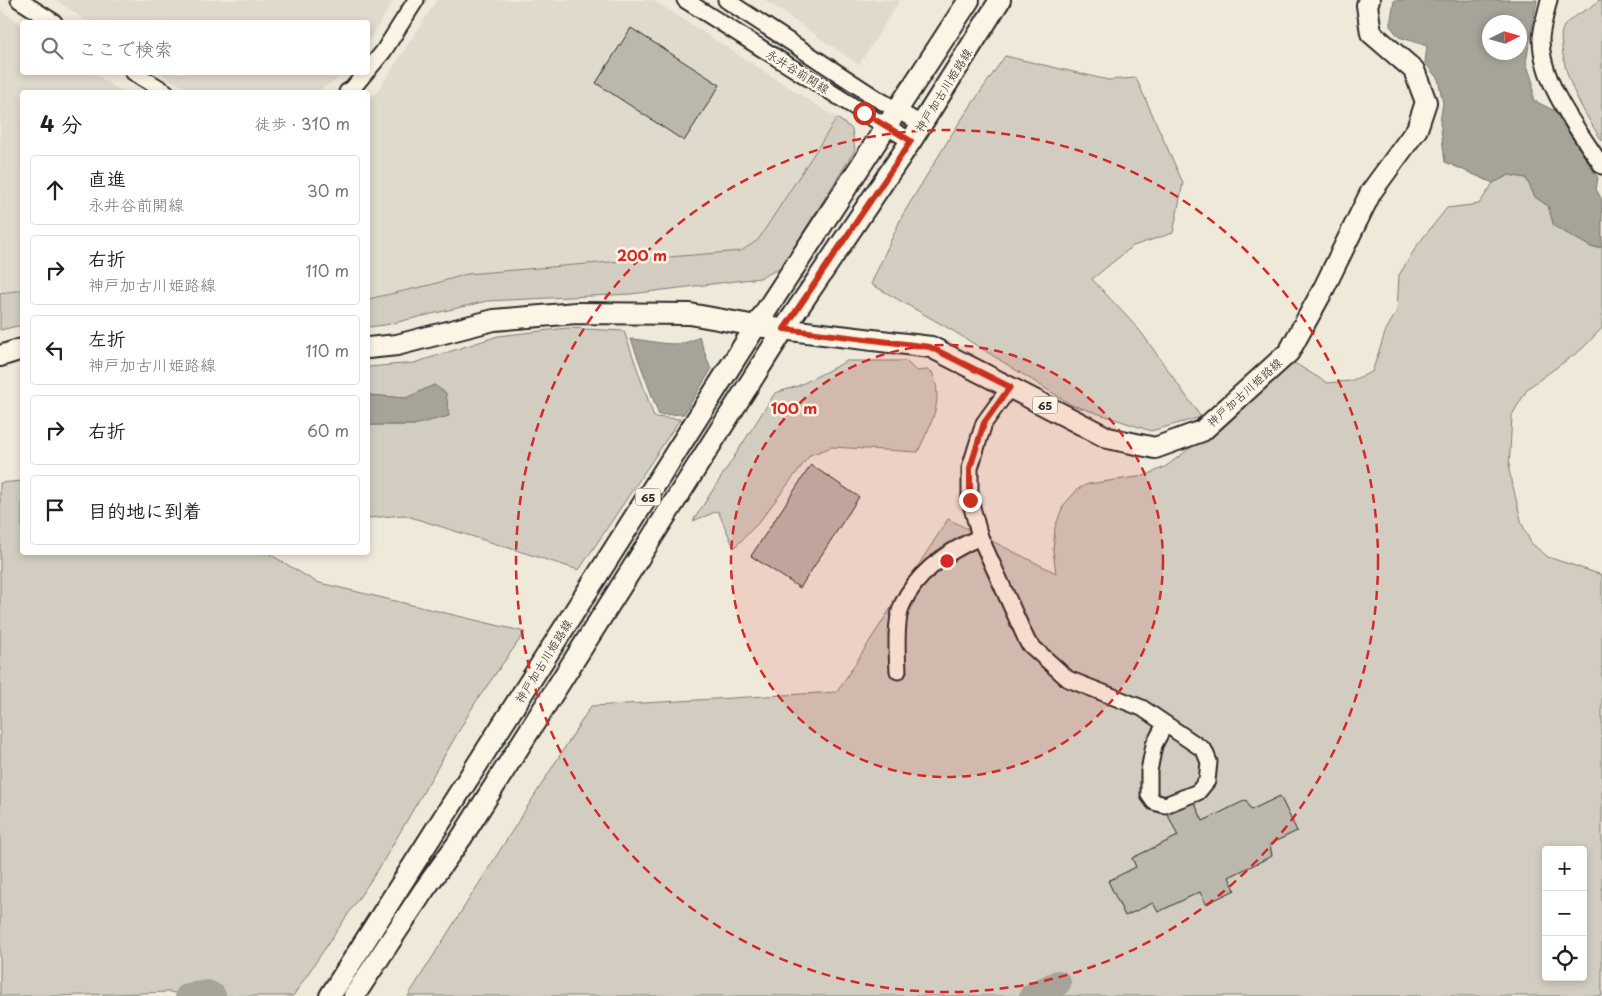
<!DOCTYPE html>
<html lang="ja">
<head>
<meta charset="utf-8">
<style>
  body { margin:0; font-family:"Playpen Sans","Klee One",sans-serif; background:#f6f6f6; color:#202124 }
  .controls { position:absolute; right:15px; bottom:15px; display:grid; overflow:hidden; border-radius:5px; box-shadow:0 2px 8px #0003 }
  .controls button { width:45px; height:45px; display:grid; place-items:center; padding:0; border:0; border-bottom:1px solid #e0e0e0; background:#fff; color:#202124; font:25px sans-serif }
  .compass { position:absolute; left:1482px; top:15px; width:45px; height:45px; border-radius:50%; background:#fff; box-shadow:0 2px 8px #0003; rotate:85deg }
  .stop { position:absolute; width:15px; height:15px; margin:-11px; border:4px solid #c8321e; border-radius:50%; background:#fff }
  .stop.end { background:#c8321e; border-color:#fff; box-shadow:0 1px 5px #0008 }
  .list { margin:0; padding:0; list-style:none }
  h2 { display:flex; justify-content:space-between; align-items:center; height:65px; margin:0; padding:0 20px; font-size:21px }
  h2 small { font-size:16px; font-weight:400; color:#757577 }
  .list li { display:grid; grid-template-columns:32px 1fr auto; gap:15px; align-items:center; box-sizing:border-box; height:70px; margin:0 10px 10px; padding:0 10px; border:1px solid #e0e0e0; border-radius:5px }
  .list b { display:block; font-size:19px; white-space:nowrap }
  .list p { margin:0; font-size:16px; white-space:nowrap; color:#757577 }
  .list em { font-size:16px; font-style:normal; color:#757577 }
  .icon { flex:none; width:28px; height:28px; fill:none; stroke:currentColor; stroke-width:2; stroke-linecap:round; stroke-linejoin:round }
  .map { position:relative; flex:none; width:1602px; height:996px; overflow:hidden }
  .search { position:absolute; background:#fff; box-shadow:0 2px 8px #0003; left:20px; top:20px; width:350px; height:55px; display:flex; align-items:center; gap:12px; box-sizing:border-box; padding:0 18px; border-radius:5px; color:#757577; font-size:19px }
  .panel { position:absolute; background:#fff; box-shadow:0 2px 8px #0003; left:20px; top:90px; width:350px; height:465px; border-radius:5px }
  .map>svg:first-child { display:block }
  .built { fill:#e0dacc }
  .green { fill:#d2cdc0; stroke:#7e7c76; fill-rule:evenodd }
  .water { fill:#a6a399; stroke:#75736d; fill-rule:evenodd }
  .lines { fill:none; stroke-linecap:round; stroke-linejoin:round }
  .river { stroke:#a6a399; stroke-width:26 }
  .building { fill:#bcb7ac; stroke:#2b2b2b }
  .minor-casing { stroke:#2b2b2b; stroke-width:19 }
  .major-casing { stroke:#2b2b2b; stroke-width:24 }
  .minor { stroke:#fcf5e5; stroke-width:15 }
  .major { stroke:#fcf5e5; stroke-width:20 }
  .route { stroke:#c8321e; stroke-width:6 }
  .ring { fill:none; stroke:#d62828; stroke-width:2.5; stroke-dasharray:9 6 }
  .labels { text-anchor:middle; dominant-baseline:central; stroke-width:5; stroke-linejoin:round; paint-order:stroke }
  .shield { fill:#fcf5e5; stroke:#6a6863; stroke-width:1 }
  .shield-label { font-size:11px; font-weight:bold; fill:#2b2b2b }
  .street-label { font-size:12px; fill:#2b2b2b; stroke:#fcf5e5 }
  .centre { fill:#d62828; stroke:#fcf5e5; stroke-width:2.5 }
  .ring-label { font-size:15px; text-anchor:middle; font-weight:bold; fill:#d62828; stroke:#fcf5e5; stroke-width:5; stroke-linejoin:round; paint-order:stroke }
</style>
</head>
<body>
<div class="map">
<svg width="1602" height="996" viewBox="0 0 1602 996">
  <rect width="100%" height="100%" fill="#efe9da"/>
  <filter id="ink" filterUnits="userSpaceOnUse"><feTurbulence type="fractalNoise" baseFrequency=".02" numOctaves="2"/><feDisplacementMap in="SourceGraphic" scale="10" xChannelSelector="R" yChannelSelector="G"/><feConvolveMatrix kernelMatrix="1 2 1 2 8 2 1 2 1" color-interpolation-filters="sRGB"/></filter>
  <g filter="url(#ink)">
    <g class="built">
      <path d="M56,0h338l-26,42v-20h-280z"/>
      <path d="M437,0h216l184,118 -79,122 -17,11 -274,23 -37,11 -62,14v-200l9,-7z"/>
      <path d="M765,0h135l-41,65z"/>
      <path d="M0,10l22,15v47l71,1 29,19h-100v198l-22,3z"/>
      <path d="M160,73h183l-8,8 -20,11h-118l-23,-10z"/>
    </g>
    <g class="green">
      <path d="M1599,0h3v141c-18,-29 -37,-59 -40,-94 -1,-8 -2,-16 3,-22 9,-12 25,-14 34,-25z"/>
      <path d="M1005,56l103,24 28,-2 47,105 -10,50 -40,13 -41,33 49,53 60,85 -50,14 -79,-26 -117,-73 -84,-48 31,-68 53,-87z"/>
      <path d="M837,118l15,11 3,21 -74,118 -21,10 -129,16 -144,7 -102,24 -17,2v-28l62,-14 37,-11 274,-23 17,-11z"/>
      <path d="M1509,175l17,3 9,19 13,9 6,20 37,21h11v81l-20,21 -54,39 -16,27 -3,55 13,54 9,19 17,14 54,18v421h-1194l183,-290 246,-14 111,-173 108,54 -3,-22 2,-24 8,-21 15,-17 10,-5 56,-8 21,-9 28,-21 28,-16 72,-68 34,21 23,-2 22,-9 14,-42 11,-19 2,-36 19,-31 29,-36 32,-4 14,-21zM1546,850h37v127h-37z"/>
      <path d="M22,290v35l-22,5v-37z"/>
      <path d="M567,328l57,3 30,86 26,2 -101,151 -175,-55 -36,3v-93h46l20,-40 -28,13 -38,-3v-28l46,-4 84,-27z"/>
      <path d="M847,361h59l10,10 11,-1 5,2c13,31 -2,52 -14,80l-86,-5 -22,8 -50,66 -26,27 -16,-37 -25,10 82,-128 23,-7z"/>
      <path d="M22,481v71l246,1 48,29 209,50 -50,71 -94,162 -88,131h-106l-17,-4 -114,4h-56v-513z"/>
    </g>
    <g class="water">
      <path d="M1394,0h143l-11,62 7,21v17l22,11 43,67 -2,11 6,11v47h-11l-37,-21 -6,-20 -13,-9 -9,-19 -17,-3 -16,8 -48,-21 -5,-41 3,-18 -5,-24 -13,-16 2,-17 -28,-9 -9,-11zM1490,22h30v30h-30z"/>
      <path d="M699,336l12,34 -27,44 -25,1 -28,-76c22,1 49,12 68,-3z"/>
      <path d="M434,385l12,8 3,23 -35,9h-46v-30l38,3z"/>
    </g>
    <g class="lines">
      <g class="river">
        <path d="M188,996l19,-3 6,3"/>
        <path d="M1032,996l26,-13"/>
      </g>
    </g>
    <g class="building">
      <path d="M631,28l89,57 -36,56 -88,-58z"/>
      <path d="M811,465l48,32 -59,91 -49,-32z"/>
      <path d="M1280,796l17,35 -27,13 2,12 -43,21 6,13 -29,14 -6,-12 -42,20 -5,-9 -28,13 -17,-35 28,-14 -4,-9 46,-22 -11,-23 26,-13 10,21 43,-21 5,10z"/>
    </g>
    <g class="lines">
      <defs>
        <g id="minor">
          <path d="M19,0l35,22"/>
          <path d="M685,0l179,113 47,28"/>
          <path d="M726,0l150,98 45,26"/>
          <path d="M1549,0c-3,12 -7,26 -8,38 0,46 37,91 61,128"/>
          <path d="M368,70l15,-18 33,-52"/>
          <path d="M133,72l33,20"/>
          <path d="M347,92l5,-3 14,-17"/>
          <path d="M1010,387l-26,36 -14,45v32l10,37 48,106 40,36 74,29 62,42 5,12 -2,19 -9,11 -33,13 -11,-3 -5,-7v-24l5,-26 11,-21"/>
          <path d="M898,671c-1,-18 -3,-49 4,-66 15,-33 46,-54 78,-68"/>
        </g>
        <g id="major">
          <path d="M368,348l29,-3 97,-25 82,-7 114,1 66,12 175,21 177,91 47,10 47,-17 87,-79 34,-62 48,-98 46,-63 9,-27 -12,-32 -43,-37 -4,-28 2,-5"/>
          <path d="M0,356l22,-7"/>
          <path d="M330,996l426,-670 213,-326"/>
          <path d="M354,996l70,-106 38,-53 322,-508 127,-188 89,-141"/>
        </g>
      </defs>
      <use href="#minor" class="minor-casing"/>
      <use href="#major" class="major-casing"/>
      <use href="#minor" class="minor"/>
      <use href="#major" class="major"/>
    </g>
  </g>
  <g class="lines" filter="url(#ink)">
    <path class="route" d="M864,113l47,28 -127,188 146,18 80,40 -26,36 -14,45v32"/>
  </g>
  <circle cx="947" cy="561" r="216" fill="#d62828" fill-opacity=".12"/>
  <g class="ring">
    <circle cx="947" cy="561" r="216"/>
    <circle cx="947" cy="561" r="431"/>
  </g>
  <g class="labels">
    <g class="shield">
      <rect x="1032.5" y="396.5" width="25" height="17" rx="4"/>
      <rect x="635.5" y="488.5" width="25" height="17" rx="4"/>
    </g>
    <g class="shield-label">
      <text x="1045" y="405">65</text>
      <text x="648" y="497">65</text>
    </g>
    <g class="street-label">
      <text transform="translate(798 71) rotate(32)">永井谷前開線</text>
      <text transform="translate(943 90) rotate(-58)">神戸加古川姫路線</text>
      <text transform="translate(1244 392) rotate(-42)">神戸加古川姫路線</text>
      <text transform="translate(543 661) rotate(-58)">神戸加古川姫路線</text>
    </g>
  </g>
  <circle cx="947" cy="561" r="8" class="centre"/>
  <g class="ring-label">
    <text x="642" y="261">200 m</text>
    <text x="794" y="414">100 m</text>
  </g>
</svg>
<div class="controls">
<button>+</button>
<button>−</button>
<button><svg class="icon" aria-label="locate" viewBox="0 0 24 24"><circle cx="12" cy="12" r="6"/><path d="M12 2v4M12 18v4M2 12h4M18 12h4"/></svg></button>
</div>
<svg class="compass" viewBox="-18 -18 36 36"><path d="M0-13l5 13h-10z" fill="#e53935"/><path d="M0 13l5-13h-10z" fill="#757577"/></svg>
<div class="stop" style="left:864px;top:113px"></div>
<div class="stop end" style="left:970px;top:500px"></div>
<div class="search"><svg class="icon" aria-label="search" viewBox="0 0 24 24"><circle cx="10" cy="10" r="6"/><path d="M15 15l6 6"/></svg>ここで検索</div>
<section class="panel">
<h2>4 分<small>徒歩 · 310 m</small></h2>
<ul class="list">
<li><svg class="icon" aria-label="ahead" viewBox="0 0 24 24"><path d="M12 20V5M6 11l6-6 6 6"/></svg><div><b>直進</b><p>永井谷前開線</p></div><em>30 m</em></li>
<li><svg class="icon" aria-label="right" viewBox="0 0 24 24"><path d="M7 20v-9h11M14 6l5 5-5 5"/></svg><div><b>右折</b><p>神戸加古川姫路線</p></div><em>110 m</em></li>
<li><svg class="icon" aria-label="left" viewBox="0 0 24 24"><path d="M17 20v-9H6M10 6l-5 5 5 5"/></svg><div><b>左折</b><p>神戸加古川姫路線</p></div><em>110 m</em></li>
<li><svg class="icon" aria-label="right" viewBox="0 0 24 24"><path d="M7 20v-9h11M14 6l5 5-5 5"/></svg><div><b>右折</b></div><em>60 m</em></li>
<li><svg class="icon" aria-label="arrive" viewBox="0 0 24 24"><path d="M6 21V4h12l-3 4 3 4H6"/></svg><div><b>目的地に到着</b></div></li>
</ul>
</section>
</div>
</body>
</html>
